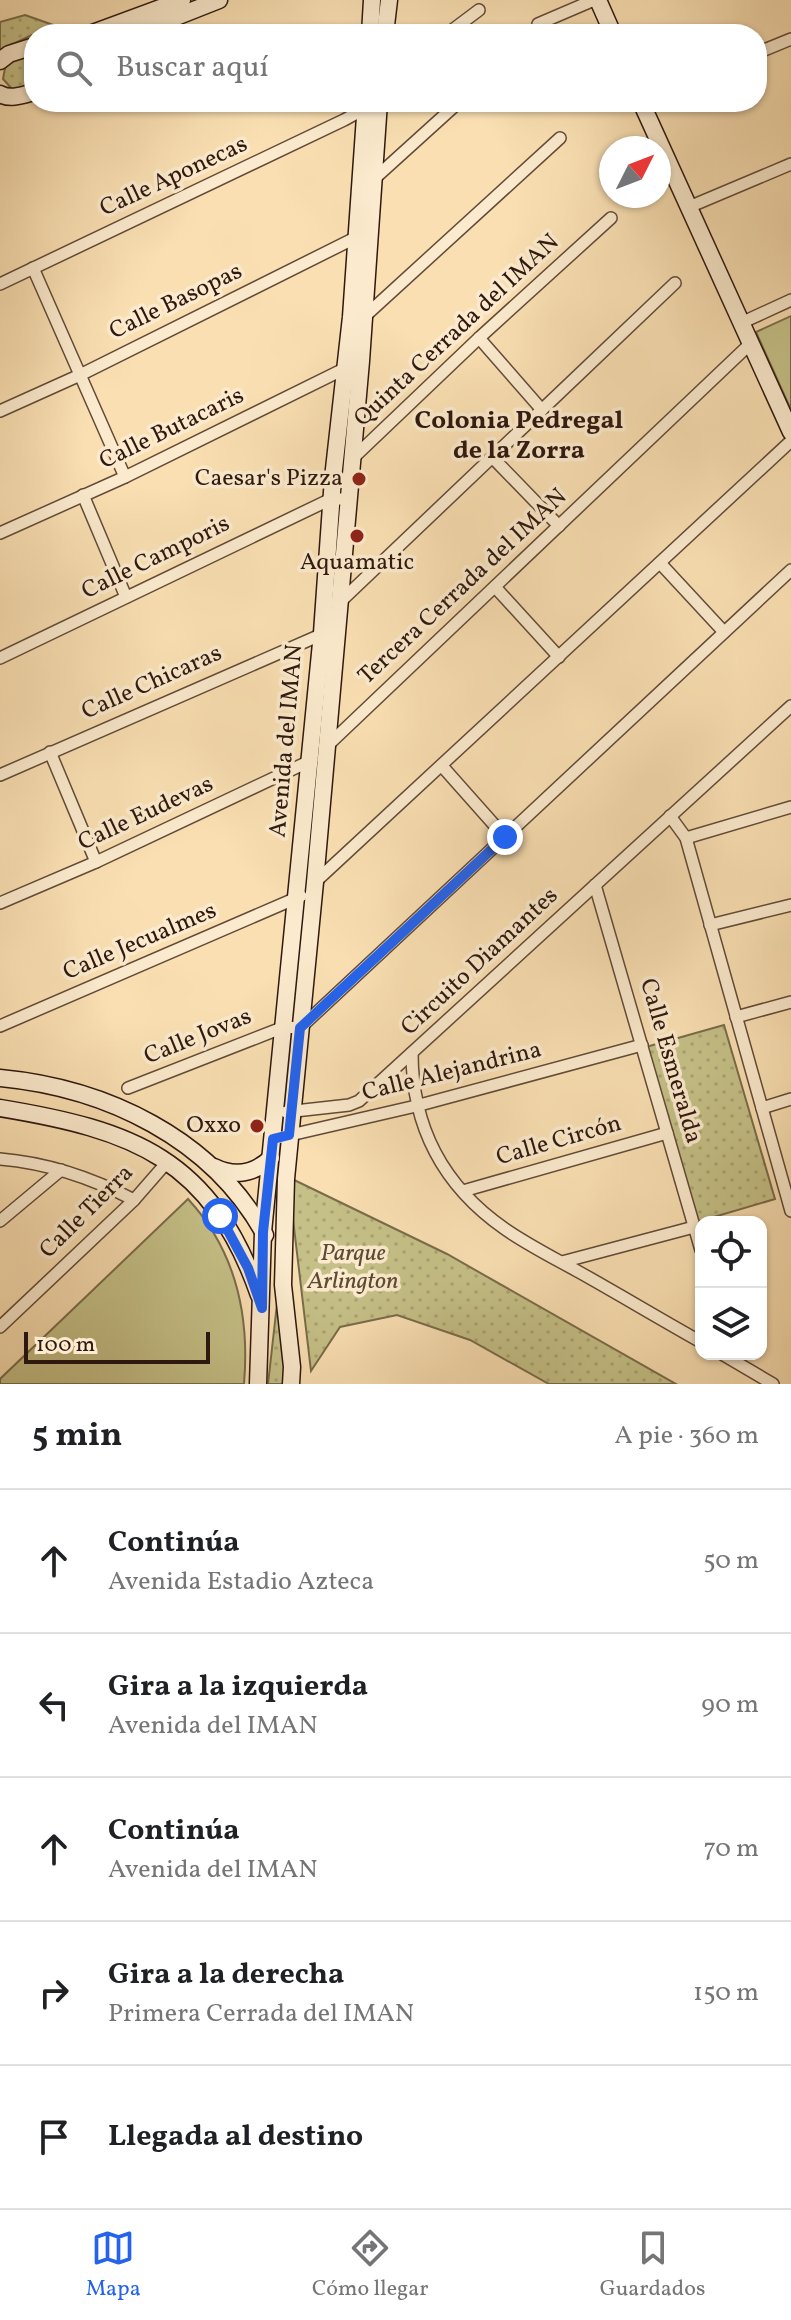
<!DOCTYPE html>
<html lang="es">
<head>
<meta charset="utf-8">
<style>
  body { margin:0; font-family:Vollkorn,serif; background:#f6f6f6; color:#202124 }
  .controls { position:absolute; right:24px; bottom:24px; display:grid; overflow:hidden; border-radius:16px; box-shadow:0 2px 6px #0004 }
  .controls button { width:72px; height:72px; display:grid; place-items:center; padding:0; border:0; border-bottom:2px solid #e0e0e0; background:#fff; color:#202124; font:40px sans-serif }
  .compass { position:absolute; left:599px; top:136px; width:72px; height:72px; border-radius:50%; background:#fff; box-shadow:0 2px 6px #0004; rotate:48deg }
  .scale { position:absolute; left:24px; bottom:20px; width:186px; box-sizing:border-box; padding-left:8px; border:4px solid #2f180f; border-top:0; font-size:22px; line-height:28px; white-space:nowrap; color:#2f180f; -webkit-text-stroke:6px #fbeacd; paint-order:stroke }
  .stop { position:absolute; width:24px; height:24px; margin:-18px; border:6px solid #2563eb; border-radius:50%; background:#fff }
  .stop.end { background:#2563eb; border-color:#fff; box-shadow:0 2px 8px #0008 }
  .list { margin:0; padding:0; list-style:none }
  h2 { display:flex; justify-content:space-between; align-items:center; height:104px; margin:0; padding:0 32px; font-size:34px }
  h2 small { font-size:26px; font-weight:400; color:#757577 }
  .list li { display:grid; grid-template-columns:52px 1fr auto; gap:24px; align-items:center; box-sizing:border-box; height:144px; padding:0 32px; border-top:2px solid #e0e0e0 }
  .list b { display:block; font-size:30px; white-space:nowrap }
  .list p { margin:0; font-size:26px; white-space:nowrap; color:#757577 }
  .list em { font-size:26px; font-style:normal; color:#757577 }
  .icon { flex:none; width:44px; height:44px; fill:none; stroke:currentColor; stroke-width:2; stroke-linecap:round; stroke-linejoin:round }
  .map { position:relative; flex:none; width:791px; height:1384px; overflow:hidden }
  .search { position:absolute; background:#fff; box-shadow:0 2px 6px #0004; left:24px; right:24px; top:24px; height:88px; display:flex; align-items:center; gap:20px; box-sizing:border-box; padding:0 28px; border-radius:32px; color:#757577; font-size:30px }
  .sheet { height:824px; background:#fff }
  nav { display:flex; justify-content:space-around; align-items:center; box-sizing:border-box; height:112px; border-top:2px solid #e0e0e0; background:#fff; font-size:22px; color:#757577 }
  nav a { display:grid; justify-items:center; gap:4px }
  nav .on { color:#2563eb }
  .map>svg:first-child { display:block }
  .green { fill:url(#green-dots); stroke:#7a6c4b; stroke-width:2 }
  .pitch { fill:#c5c087; stroke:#7a6c4b; stroke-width:2 }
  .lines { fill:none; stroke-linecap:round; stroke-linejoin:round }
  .street-casing { stroke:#624a38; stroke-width:14 }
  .secondary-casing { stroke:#2f180f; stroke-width:19 }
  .street { stroke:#fbeacd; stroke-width:11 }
  .secondary { stroke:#fbeacd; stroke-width:16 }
  .route { stroke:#2563eb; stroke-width:10 }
  .poi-dot { fill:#8f2418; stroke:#fbeacd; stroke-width:3 }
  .labels { text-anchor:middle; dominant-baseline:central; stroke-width:7; stroke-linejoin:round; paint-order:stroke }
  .street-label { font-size:24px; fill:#2f180f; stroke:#fbeacd }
  .poi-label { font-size:24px; fill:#2f180f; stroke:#fbeacd; text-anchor:end }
  .park-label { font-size:24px; font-style:italic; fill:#5c4a33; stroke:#fbeacd }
  .neighbourhood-label { font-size:26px; font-weight:bold; fill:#2f180f; stroke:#fbeacd }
</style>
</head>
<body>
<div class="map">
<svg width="791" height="1384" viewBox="0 0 791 1384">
  <defs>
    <pattern id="green-dots" width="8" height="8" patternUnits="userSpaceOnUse" patternTransform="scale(2)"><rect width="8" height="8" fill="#c5c087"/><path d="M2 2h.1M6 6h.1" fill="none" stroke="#aaa473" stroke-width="1.8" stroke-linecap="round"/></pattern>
  </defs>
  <rect width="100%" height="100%" fill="#f9dfb2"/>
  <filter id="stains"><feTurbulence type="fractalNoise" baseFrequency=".0025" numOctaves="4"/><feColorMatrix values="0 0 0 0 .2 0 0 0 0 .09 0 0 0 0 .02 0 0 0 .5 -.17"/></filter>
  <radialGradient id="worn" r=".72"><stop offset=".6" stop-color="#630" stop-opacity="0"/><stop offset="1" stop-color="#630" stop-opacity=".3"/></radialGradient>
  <g class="green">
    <path d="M25,15l48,17 -39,2 -34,16v-28z"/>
    <path d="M34,53v31l-21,6 -10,-11 3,-16z"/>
    <path d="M724,1025l51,174 -78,23 -51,-175z"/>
    <path d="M288,1177l159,77 229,130h-127l-79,-44 -73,-25 -57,12 -29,44z"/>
    <path d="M278,1295l7,67 -2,22h-15z"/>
  </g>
  <g class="pitch">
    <path d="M791,316v94l-35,-78z"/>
    <path d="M188,1199c48,52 62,115 56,185h-244v-5z"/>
  </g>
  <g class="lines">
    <defs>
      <g id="street">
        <path d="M538,24l56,-24"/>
        <path d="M447,34l32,-24"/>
        <path d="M757,53l34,-14"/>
        <path d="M370,179h4l85,-77"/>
        <path d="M689,207l102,-43"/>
        <path d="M33,268l92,209"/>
        <path d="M0,284l344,-164 22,-12 3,-5"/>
        <path d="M364,317l196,-179"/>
        <path d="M741,323l50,-23"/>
        <path d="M479,338l63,72"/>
        <path d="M0,411l80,-36 279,-139"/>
        <path d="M493,458l66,68"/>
        <path d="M351,460l128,-122 132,-120"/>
        <path d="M83,495l43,102"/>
        <path d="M0,533l125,-56 225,-111"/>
        <path d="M660,563l64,69"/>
        <path d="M495,587l64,70"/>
        <path d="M340,602l335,-319"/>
        <path d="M0,658l331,-159h17"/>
        <path d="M327,746l423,-402"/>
        <path d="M50,752l46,110"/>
        <path d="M442,766l63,71"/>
        <path d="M0,775l325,-142"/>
        <path d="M670,816l16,22 105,373"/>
        <path d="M686,838l105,-31"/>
        <path d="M313,884l478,-443"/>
        <path d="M595,885l106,365"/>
        <path d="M0,903l96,-41 216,-102"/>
        <path d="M710,925l81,-20"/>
        <path d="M736,1017l55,-15"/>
        <path d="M0,1026l301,-130"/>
        <path d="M412,1053c0,73 31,133 93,176 23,16 49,29 74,43 41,23 81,47 122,70"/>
        <path d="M128,1088l156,-61 16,1 491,-458"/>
        <path d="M762,1108l29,-9"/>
        <path d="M286,1112l63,-7 10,-4 432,-395"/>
        <path d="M273,1139l143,-33 226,-61"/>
        <path d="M0,1159c48,4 92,19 134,41"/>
        <path d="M463,1191l204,-58"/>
        <path d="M0,1221l61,-51"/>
        <path d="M562,1262l132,-35"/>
        <path d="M0,1327l134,-127 34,-39"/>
        <path d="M722,1354l51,30"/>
      </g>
      <g id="secondary">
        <path d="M598,0l15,34"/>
        <path d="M90,34l92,-34"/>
        <path d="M133,34l86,-34"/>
        <path d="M370,34l2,-34"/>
        <path d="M385,34l4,-34"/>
        <path d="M0,61l9,-7 25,-8"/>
        <path d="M0,94c10,6 23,1 34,-2"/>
        <path d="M641,102l150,330"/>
        <path d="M0,1078c106,10 212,60 265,157"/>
        <path d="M0,1108c133,22 211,50 259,187"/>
        <path d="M214,1167c20,10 40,7 57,-9"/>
        <path d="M258,1384l5,-152 59,-599 11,-155 18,-161 15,-215"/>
        <path d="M291,1384l1,-17 -9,-82 3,-106 29,-297 46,-521 18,-259"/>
      </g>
    </defs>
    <use href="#street" class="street-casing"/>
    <use href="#secondary" class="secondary-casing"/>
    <use href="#street" class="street"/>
    <use href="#secondary" class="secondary"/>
  </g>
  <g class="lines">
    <path class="route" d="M220,1216l28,52 14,40 1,-76 10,-93 16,-4 11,-107 205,-191"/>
  </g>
  <g class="poi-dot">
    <circle cx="359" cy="479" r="8"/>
    <circle cx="357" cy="536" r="8"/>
    <circle cx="257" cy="1126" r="8"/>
  </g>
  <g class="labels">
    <g class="street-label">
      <text transform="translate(174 177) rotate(-25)">Calle Aponecas</text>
      <text transform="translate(176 302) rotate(-26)">Calle Basopas</text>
      <text transform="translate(457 331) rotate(-43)">Quinta Cerrada del IMAN</text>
      <text transform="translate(172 429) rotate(-26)">Calle Butacaris</text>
      <text transform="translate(156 558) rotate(-26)">Calle Camporis</text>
      <text transform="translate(463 587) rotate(-43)">Tercera Cerrada del IMAN</text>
      <text transform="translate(152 683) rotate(-24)">Calle Chicaras</text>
      <text transform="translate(287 741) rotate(-85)">Avenida del IMAN</text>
      <text transform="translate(146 814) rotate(-25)">Calle Eudevas</text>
      <text transform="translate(140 942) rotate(-23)">Calle Jecualmes</text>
      <text transform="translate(480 962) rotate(-43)">Circuito Diamantes</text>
      <text transform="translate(198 1037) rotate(-22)">Calle Jovas</text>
      <text transform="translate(670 1061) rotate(74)">Calle Esmeralda</text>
      <text transform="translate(452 1072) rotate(-14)">Calle Alejandrina</text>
      <text transform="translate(559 1141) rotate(-16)">Calle Circón</text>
      <text transform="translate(87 1212) rotate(-45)">Calle Tierra</text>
    </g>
    <g class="poi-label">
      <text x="343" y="479">Caesar's Pizza</text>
      <text x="357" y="563" text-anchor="middle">Aquamatic</text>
      <text x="241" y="1126">Oxxo</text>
    </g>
    <g class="park-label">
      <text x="353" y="1254">Parque<tspan x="353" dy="28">Arlington</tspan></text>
    </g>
    <g class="neighbourhood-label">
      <text x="519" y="421">Colonia Pedregal<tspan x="519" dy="30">de la Zorra</tspan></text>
    </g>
  </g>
  <rect width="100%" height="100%" filter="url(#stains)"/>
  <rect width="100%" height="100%" fill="url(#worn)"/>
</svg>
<div class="controls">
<button><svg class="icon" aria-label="locate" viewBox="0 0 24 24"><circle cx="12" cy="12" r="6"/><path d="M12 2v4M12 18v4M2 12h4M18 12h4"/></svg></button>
<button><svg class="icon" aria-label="layers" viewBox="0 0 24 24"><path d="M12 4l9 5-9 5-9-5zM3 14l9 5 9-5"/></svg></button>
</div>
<svg class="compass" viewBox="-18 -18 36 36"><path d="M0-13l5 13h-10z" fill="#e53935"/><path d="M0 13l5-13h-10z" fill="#757577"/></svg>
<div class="scale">100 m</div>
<div class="stop" style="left:220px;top:1216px"></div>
<div class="stop end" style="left:505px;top:837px"></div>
<div class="search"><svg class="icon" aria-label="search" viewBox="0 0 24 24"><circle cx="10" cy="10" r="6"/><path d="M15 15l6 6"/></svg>Buscar aquí</div>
</div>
<section class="sheet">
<h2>5 min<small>A pie · 360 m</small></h2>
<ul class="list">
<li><svg class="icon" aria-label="ahead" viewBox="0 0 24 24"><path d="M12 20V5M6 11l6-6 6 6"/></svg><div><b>Continúa</b><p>Avenida Estadio Azteca</p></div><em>50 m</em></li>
<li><svg class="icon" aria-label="left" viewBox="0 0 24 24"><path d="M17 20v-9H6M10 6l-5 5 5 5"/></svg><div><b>Gira a la izquierda</b><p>Avenida del IMAN</p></div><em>90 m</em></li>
<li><svg class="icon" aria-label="ahead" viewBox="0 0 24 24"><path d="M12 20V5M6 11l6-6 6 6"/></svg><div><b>Continúa</b><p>Avenida del IMAN</p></div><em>70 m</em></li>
<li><svg class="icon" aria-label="right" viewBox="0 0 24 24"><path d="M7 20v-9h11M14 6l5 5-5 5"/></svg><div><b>Gira a la derecha</b><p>Primera Cerrada del IMAN</p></div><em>150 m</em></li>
<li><svg class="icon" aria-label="arrive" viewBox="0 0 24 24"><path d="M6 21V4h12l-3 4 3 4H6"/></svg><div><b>Llegada al destino</b></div></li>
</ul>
</section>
<nav>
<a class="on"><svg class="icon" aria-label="map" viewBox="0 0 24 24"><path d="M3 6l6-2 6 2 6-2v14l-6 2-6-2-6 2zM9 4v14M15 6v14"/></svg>Mapa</a>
<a><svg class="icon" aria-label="directions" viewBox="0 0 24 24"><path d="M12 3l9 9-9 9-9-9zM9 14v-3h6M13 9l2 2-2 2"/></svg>Cómo llegar</a>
<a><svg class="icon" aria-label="saved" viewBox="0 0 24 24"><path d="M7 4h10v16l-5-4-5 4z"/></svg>Guardados</a>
</nav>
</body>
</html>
